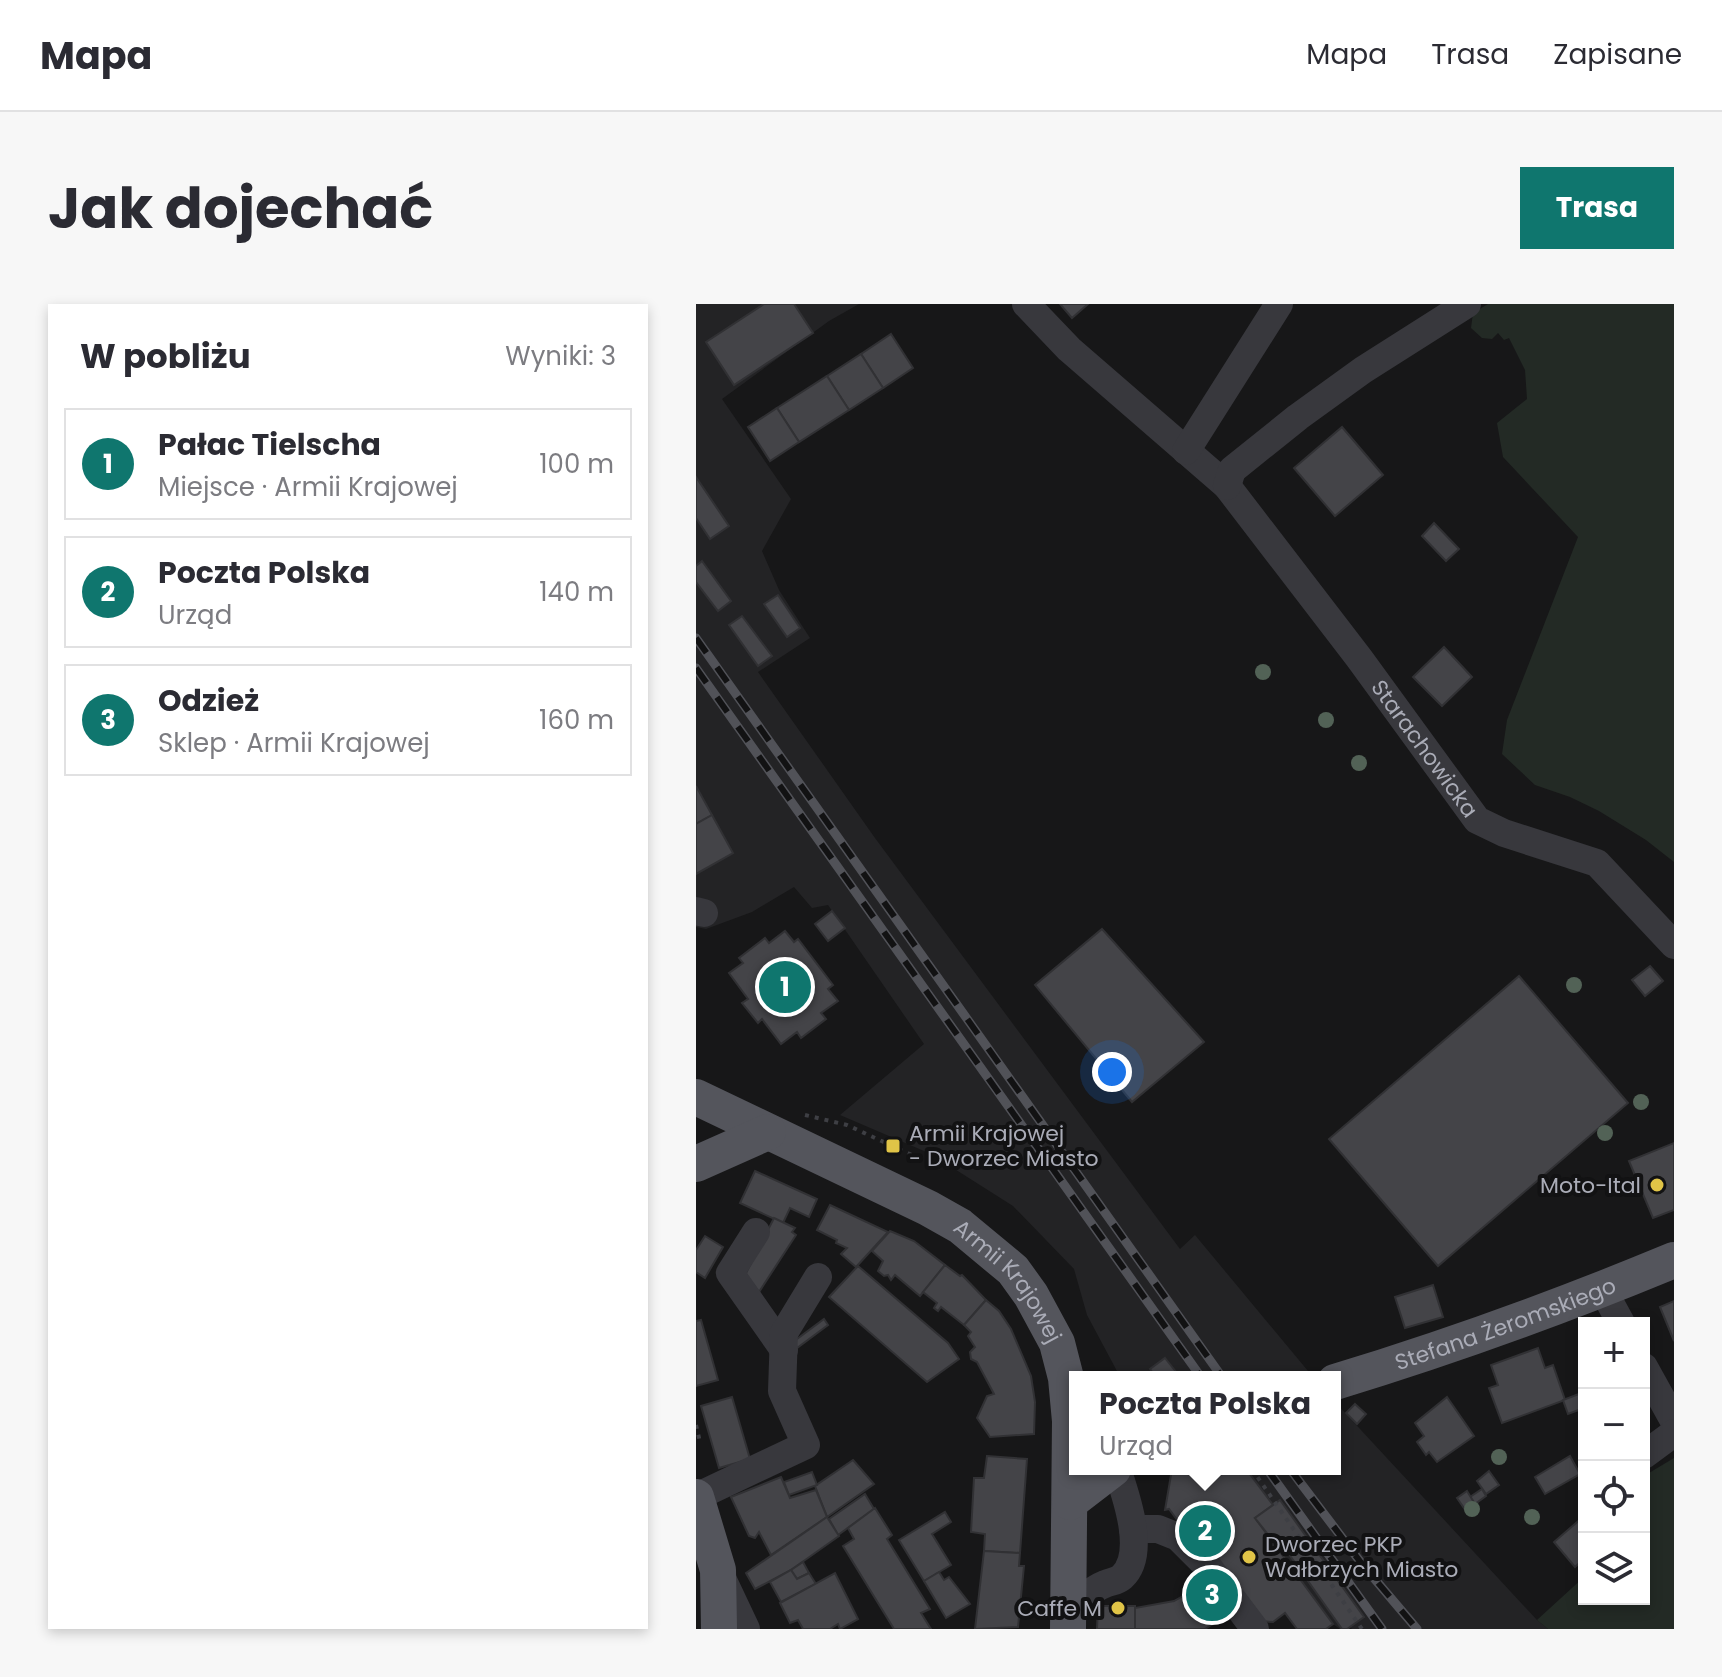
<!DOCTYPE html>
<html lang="pl">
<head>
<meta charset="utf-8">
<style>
  body { margin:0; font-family:Poppins,sans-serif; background:#f7f7f7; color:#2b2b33 }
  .controls { position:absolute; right:24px; bottom:24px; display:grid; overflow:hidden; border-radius:0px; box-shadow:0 4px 12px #0003 }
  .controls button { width:72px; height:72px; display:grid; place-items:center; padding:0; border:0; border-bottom:2px solid #e1e1e2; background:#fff; color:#2b2b33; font:40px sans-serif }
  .you { position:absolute; left:416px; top:768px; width:28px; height:28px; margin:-20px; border:6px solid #fff; border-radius:50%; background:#1a73e8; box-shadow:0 0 0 12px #1a73e833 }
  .badge { display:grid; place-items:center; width:52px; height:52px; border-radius:50%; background:#0f766e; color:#fff; font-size:26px; font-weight:700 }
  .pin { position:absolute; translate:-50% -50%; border:4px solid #fff; box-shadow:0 2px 8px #0006 }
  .popup { position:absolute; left:373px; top:1067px; width:272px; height:104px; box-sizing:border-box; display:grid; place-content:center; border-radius:0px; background:#fff; filter:drop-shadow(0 2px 6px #0005); font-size:26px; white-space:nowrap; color:#7c7c81 }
  .popup b { font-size:30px; color:#2b2b33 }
  .popup::after { content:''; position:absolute; left:50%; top:100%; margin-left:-16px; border:16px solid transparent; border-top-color:#fff }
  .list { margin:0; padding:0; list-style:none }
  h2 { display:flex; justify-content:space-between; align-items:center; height:104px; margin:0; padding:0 32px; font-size:34px }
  h2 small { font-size:26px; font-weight:400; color:#7c7c81 }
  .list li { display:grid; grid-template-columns:52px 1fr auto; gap:24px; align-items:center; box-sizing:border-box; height:112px; margin:0 16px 16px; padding:0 16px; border:2px solid #e1e1e2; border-radius:0px }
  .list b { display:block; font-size:30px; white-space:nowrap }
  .list p { margin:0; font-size:26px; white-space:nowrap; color:#7c7c81 }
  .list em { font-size:26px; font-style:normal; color:#7c7c81 }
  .icon { flex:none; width:44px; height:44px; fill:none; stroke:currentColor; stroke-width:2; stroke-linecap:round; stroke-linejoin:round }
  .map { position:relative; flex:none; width:978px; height:1325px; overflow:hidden; border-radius:0px }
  header { display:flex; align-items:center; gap:48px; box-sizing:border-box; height:112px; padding:0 40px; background:#fff; border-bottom:2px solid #e1e1e2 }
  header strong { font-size:38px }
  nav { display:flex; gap:44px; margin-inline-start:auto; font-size:28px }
  .intro { display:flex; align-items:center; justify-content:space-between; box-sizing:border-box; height:192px; padding:0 48px }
  h1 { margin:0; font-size:56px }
  .button { padding:20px 36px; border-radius:0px; background:#0f766e; color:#fff; font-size:28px; font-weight:700 }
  main { display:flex; gap:48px; padding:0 48px }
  aside { flex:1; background:#fff; border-radius:0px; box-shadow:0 4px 12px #0003 }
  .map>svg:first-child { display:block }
  .built { fill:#232325 }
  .green { fill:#232a25 }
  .building { fill:#444448; stroke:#313134; stroke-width:2 }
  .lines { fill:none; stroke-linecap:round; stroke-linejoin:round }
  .path { stroke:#3e3f44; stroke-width:4; stroke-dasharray:4 6; stroke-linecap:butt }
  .minor { stroke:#38383d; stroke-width:28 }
  .major { stroke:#54555c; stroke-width:36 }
  .rail-casing { stroke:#515258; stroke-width:9 }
  .rail { stroke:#121213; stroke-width:6; stroke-dasharray:18; stroke-linecap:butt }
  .tree { fill:#526256 }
  .poi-dot { fill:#e0c447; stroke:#121213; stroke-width:3 }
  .labels { text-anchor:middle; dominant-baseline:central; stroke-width:8; stroke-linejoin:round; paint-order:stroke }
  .street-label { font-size:22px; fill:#aaacb7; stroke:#121213 }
  .poi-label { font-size:22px; fill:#aaacb7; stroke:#121213; text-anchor:start }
</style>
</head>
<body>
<header>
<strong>Mapa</strong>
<nav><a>Mapa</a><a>Trasa</a><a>Zapisane</a></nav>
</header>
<div class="intro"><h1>Jak dojechać</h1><a class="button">Trasa</a></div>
<main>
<aside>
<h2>W pobliżu<small>Wyniki: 3</small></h2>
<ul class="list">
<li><span class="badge">1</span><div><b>Pałac Tielscha</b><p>Miejsce · Armii Krajowej</p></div><em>100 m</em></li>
<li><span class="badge">2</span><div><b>Poczta Polska</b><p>Urząd</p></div><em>140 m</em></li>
<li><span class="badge">3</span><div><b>Odzież</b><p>Sklep · Armii Krajowej</p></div><em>160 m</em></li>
</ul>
</aside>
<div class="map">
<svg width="978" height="1325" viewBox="0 0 978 1325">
  <rect width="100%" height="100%" fill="#171718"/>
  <g class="built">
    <path d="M0,0h163l-30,17 -107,78 69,100 -29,52 17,39 31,48 -52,34 117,166 305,411 15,-14 118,142h-189l-6,-4 -31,-58 -13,-46 -61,-63 -82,-52 -91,-39 84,-71 -96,-139 -16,3 -18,-21 -42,25 -46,17 -10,-2z"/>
    <path d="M639,1098l202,218 11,9h-196l-2,-2 -10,2 -7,-5 -78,-106 18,-13 -27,-36h89z"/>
  </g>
  <g class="green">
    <path d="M792,0h186v558l-28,-22 -47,-29 -29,-14 -35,-12 -33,-31 5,-34 71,-183 -75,-80 -6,-34 30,-24 -2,-29 -16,-32 -5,2 -6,-7 -6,6 -10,-1 -11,-10 2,-15z"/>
    <path d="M978,1154v171h-126l-11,-9 47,-43v22h60v-123z"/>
  </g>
  <g class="building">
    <path d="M68,0h30l19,29 -79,52 -28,-43z"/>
    <path d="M364,0h28l-16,14z"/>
    <path d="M195,30l22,34 -30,20 -22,-34z"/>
    <path d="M165,50l22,34 -34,22 -22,-34z"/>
    <path d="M131,72l22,34 -50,32 -22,-34z"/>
    <path d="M81,104l22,34 -29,19 -22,-34z"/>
    <path d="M646,123l41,48 -48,41 -41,-48z"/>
    <path d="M0,173l33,49 -19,13 -14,-21z"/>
    <path d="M738,219l25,26 -13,12 -24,-25z"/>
    <path d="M6,257l29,40 -13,10 -22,-29v-16z"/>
    <path d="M82,291l22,33 -13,9 -23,-33z"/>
    <path d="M46,312l30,40 -14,10 -29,-41z"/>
    <path d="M748,343l28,30 -30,29 -29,-29z"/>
    <path d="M0,482l16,29 -16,9z"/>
    <path d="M16,511l21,38 -37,21v-50z"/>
    <path d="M136,607l13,17 -17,13 -13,-17z"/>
    <path d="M406,625l102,113 -72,60 -97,-117z"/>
    <path d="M89,627l9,11 4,-3 35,46 -5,4 10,12 -17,12 5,6 -25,19 -4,-6 -16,12 -19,-25 -4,4 -16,-20 6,-4 -19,-26 14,-10 -4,-5 26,-20 4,5z"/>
    <path d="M954,662l13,15 -18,15 -13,-16z"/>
    <path d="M823,672l109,127 -190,163 -109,-127z"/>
    <path d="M978,839v67l-21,8 -24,-57z"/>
    <path d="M59,867l62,28 -8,18 -19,-9 -7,15 -43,-20z"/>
    <path d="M134,901l58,27 -32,35 -15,-13 6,-6 -11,-5 1,-3 -20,-10z"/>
    <path d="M78,914l21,10 -3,4 4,3 -37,57 -14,-17z"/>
    <path d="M194,927l24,10 31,24 -25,31 -25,-21 -4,5 -3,-5 -4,1 -6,-5 5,-10 -11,-10z"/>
    <path d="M9,932l18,11 -18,31 -9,-6v-22z"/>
    <path d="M249,961l15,11 2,-1 24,25 -22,25 -23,-18 -3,4 -4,-3 3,-5 -14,-11z"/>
    <path d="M162,962l90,77 11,16 -32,23 -98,-85z"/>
    <path d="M737,981l10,32 -38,11 -10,-31z"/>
    <path d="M290,996l13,11 12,18 20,47 4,26 -1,32 -44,3 -13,-19 10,-22 7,-2 -17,-32 -6,-3 -1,-7 5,-5 -7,-11 3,-4 -7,-7z"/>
    <path d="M978,997v40l-14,-34z"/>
    <path d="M128,1015l4,6 -31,23 -4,-6z"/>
    <path d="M5,1016l17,60 -22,6v-65z"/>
    <path d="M842,1044l7,20 8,-3 12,35 -63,23 -13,-35 9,-3 -7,-20z"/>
    <path d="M469,1054l15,19h-24l-6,-8z"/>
    <path d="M888,1088v16l-16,6 -5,-14z"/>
    <path d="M36,1093l18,62 -31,9 -18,-62z"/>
    <path d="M751,1093l27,39 -37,26 -8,-10 -3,3 -9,-13 7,-6 -9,-13z"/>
    <path d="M659,1100l11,10 -9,10 -11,-11z"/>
    <path d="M291,1152l40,3 -7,94 -36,-2 1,-17 -14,-2 3,-54h10z"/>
    <path d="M874,1152l10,18 -35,20 -10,-17z"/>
    <path d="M157,1156l21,24 -47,33 -12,-31z"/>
    <path d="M476,1165h74l27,36 -18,13 78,106 -7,5h-29l-12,-16 -12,9 -12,-1 -66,-77 -26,-35 -4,1z"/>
    <path d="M793,1167l10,14 -13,9 -9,-13z"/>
    <path d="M116,1168l5,13 -28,10 -5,-13z"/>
    <path d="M85,1173l9,21 26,-8 11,27 -56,38 -12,-23 -4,6 -6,-2 -18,-39z"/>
    <path d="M786,1185l4,7 -11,8 -5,-7z"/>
    <path d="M771,1187l8,13 -9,7 -9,-13z"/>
    <path d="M169,1190l9,15 -36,26 -9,-16z"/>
    <path d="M584,1196l84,117 -17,12h-5l-61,-86 -4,3 -22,-28z"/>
    <path d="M179,1204l17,27 -5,4 43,70 -9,4 10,16h-37l-51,-83 11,-7 -6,-11z"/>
    <path d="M249,1208l6,10 -19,12 19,31 -27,16 -25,-41z"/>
    <path d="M131,1213l12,19 -48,34 -36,19 -9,-16z"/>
    <path d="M887,1213l1,42 -9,8 -21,-25z"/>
    <path d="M288,1247l36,2 -1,13h5l-6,61 -43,2z"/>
    <path d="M107,1258l6,11 -12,6 -6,-9z"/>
    <path d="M95,1266l6,9 12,-6 7,11 -35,18 -11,-20z"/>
    <path d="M243,1268l5,8 5,-3 21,27 -24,14 -22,-37z"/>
    <path d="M139,1269l23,46 -18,10 -2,-5 -8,5h-27l-5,-9 -8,3 -10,-20z"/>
    <path d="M512,1278l22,31 -25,16h-70v-21l39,-7z"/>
    <path d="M402,1302h37v23h-38z"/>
  </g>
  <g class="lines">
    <g class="path">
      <path d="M109,811l42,10 82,38"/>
      <path d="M0,1121l4,17"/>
      <path d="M556,1165l110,160"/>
    </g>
    <g class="minor">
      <path id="s1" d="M330,0l43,45 158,137 132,172 118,162 27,13 93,30 77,82"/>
      <path d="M490,147l93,-147"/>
      <path d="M531,182l5,-16 66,-53 65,-47 104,-66"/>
      <path d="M0,607l8,2"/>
      <path d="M60,928l-26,41 54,77"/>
      <path d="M907,986l18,33"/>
      <path d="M948,1063l30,54"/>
      <path d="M948,1151l30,-22"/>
      <path d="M0,1193l110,-52 -24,-54 2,-58 34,-56"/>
      <path d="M437,1225h25l20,8 31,31 46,61"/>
      <path d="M24,1270l26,55"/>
      <path d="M372,1304c11,-7 24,-19 37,-24 7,-3 11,-2 17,-7 25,-23 4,-81 -5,-108"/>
    </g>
    <g class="major">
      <path id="s2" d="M0,793l232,111 32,18 53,44 18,25 26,48 9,35 4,43 -2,208"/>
      <path d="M0,860l72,-32"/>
      <path id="s3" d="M639,1078c115,-35 228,-76 339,-122"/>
      <path d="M0,1193l22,73 1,59"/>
      <path d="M374,1198l43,-33"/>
    </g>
    <defs>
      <g id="rail">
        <path d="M0,334l526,739"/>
        <path d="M0,364l505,709"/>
        <path d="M571,1165l115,160"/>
        <path d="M594,1165l72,95 55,65"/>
      </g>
    </defs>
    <use href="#rail" class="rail-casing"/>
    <use href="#rail" class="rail"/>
  </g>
  <g class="tree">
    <circle cx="567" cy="368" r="8"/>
    <circle cx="630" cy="416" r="8"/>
    <circle cx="663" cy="459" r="8"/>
    <circle cx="878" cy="681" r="8"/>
    <circle cx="945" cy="798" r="8"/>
    <circle cx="909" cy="829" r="8"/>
    <circle cx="803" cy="1153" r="8"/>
    <circle cx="776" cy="1205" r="8"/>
    <circle cx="836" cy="1213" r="8"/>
  </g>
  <g class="poi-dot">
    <rect x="189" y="834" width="16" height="16" rx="4"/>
    <circle cx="961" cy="881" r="8"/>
    <circle cx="553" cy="1253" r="8"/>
    <circle cx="422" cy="1304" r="8"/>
  </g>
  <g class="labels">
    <g class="street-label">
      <text stroke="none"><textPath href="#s1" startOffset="600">Starachowicka</textPath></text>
      <text stroke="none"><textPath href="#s2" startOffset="368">Armii Krajowej</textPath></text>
      <text stroke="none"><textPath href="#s3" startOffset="180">Stefana Żeromskiego</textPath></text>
    </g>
    <g class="poi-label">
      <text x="213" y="829">Armii Krajowej<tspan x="213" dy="25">- Dworzec Miasto</tspan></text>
      <text x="945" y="881" text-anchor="end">Moto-Ital</text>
      <text x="569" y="1240">Dworzec PKP<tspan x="569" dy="25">Wałbrzych Miasto</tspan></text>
      <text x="406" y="1304" text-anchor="end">Caffe M</text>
    </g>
  </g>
</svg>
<div class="controls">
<button>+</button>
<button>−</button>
<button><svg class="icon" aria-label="locate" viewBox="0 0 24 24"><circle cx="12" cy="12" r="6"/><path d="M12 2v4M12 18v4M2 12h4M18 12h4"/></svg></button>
<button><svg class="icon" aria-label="layers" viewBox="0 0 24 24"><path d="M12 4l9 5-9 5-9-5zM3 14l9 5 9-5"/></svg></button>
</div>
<div class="you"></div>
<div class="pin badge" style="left:89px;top:683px">1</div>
<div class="pin badge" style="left:509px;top:1227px">2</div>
<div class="popup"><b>Poczta Polska</b>Urząd</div>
<div class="pin badge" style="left:516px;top:1291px">3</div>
</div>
</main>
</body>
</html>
